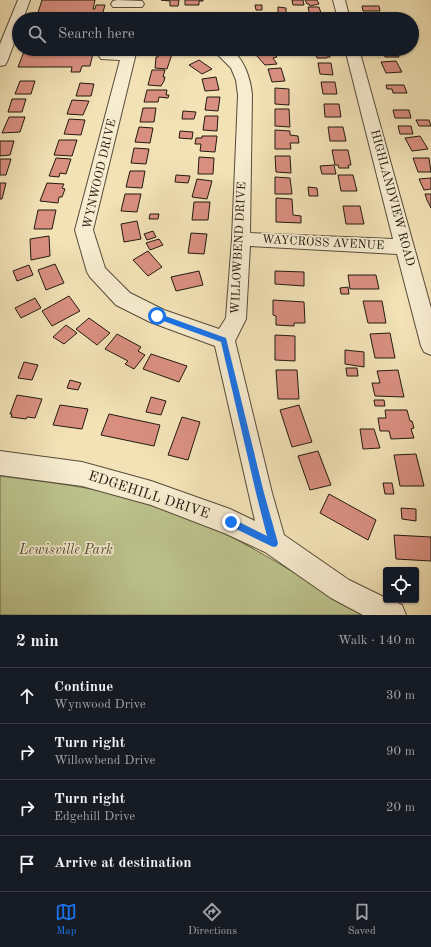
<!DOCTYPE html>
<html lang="en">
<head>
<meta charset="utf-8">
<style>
  body { margin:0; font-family:"Old Standard TT",serif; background:#20242c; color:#f1f3f6 }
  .controls { position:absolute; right:12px; bottom:12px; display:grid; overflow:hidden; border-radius:4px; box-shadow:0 1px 3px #0004 }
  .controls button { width:36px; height:36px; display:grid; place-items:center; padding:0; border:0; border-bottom:1px solid #363941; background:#171b24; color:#f1f3f6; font:20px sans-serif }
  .stop { position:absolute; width:12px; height:12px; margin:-9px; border:3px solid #1a73e8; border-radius:50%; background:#fff }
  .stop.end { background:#1a73e8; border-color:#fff; box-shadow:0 1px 4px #0008 }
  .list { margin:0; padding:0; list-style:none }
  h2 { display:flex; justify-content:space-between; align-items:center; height:52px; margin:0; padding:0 16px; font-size:17px }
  h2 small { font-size:13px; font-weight:400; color:#9ea1a6 }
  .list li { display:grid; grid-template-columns:26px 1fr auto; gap:12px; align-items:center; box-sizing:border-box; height:56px; padding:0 16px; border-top:1px solid #363941 }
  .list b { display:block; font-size:15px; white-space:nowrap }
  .list p { margin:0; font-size:13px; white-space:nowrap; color:#9ea1a6 }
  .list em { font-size:13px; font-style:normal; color:#9ea1a6 }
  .icon { flex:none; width:22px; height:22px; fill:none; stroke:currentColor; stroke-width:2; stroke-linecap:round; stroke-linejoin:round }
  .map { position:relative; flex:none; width:431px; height:615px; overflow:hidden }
  .search { position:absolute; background:#171b24; box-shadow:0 1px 3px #0004; left:12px; right:12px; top:12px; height:44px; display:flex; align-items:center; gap:10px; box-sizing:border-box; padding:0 14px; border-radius:22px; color:#9ea1a6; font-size:15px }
  .sheet { height:276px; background:#171b24 }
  nav { display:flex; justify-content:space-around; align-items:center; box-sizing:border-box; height:56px; border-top:1px solid #363941; background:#171b24; font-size:11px; color:#9ea1a6 }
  nav a { display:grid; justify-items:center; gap:2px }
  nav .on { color:#1a73e8 }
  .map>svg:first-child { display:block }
  .green { fill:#bcc38d; stroke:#706e4e }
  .building { fill:#d98f80; stroke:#231a0f }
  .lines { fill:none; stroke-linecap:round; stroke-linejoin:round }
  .minor-casing { stroke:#574c39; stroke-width:2 }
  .minor { fill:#f7ecd0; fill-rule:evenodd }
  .route { fill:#1a73e8 }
  .labels { text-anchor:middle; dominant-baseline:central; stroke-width:3.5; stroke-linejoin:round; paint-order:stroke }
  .street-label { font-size:12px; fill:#231a0f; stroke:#f7ecd0 }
  .near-street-label { font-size:14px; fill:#231a0f; stroke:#f7ecd0 }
  .near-park-label { font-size:14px; font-style:italic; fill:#514d35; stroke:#f7ecd0 }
</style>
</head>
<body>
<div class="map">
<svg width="431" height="615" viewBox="0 0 431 615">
  <rect width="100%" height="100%" fill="#f2e2b6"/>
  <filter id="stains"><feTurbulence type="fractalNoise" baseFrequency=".005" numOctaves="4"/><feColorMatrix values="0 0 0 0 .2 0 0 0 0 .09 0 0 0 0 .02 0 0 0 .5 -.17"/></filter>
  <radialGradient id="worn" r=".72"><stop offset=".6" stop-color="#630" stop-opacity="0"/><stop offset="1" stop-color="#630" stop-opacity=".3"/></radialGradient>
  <path class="green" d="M0,476c62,8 126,15 184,38 12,5 24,11 36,17 49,25 95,54 141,84h-361z"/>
  <g class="building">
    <path d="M42,0h53l-2,9h2l1,-4h9l-4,14h-65z"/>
    <path d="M161,0h18l-1,6h-8v-5z"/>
    <path d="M185,0h18v1h-4v4h-14z"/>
    <path d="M292,0h11l1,5h-11z"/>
    <path d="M305,0h12l2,4 -9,2 -1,-2h-2z"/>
    <path d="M255,5h7v5h-6z"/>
    <path d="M362,6h17l1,5h-17z"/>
    <path d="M278,7l8,1v5h-8z"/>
    <path d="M308,7h11l3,9h-12z"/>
    <path d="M25,49h69l-4,17h-8l-2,6h-9l1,-5h-54z"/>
    <path d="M315,49h13l2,8h-3v1h-10z"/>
    <path d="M297,50h10l1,4h-10z"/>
    <path d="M382,50h15l2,7h-14z"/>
    <path d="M272,51l5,6 -4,1 4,6 -12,1 -9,-10z"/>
    <path d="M159,53l13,1 -5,15 -12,-1 1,-11h2z"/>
    <path d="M199,60l13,9 -10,5 -13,-9z"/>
    <path d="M396,61l6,11 -16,1 -5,-11z"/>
    <path d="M318,63h13l2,12 -13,-1z"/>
    <path d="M281,68l4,13 -13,1 -4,-13z"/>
    <path d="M152,70h13l-2,7h2l-1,4 -3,5 -13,-1z"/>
    <path d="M216,77l3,13 -14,1 -3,-12z"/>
    <path d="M20,81h15l-4,13h-16z"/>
    <path d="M321,82h14l2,12h-14z"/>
    <path d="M80,83l14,1 -3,12h-15z"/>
    <path d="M386,85h18l3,8h-14l-1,-4h-5z"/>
    <path d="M275,88l14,1v16l-14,-1z"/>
    <path d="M147,90h20l-1,5h3l-1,3 -9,-1 -1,5h-14z"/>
    <path d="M207,97h13l-2,14 -13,-1z"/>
    <path d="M12,99h14l-4,13h-14z"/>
    <path d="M72,100l17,1 -6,14 -16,-1z"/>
    <path d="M324,104h15l2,13h-16z"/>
    <path d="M143,108h13l-2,14h-14z"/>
    <path d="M275,109h14l1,18 -15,-1z"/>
    <path d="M393,110h16l2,8h-16z"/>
    <path d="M183,111l13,1 -2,7h-12z"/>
    <path d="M205,116h13l-1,15 -14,-1z"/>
    <path d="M9,117h16l-5,15 -18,1z"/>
    <path d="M69,119l16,1 -4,15 -17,-1z"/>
    <path d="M416,120h13l2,6h-12z"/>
    <path d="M398,126h13l2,8h-13z"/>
    <path d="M139,127l14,1 -3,15 -15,-1z"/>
    <path d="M328,127h15l3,14h-16z"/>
    <path d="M275,130l15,1v4l8,1 1,7h-9l1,6h-16z"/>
    <path d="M180,131l13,1 -1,7 -13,-1z"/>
    <path d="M202,136h15l-2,16 -15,-1 1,-7h-6l1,-6h6z"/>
    <path d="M420,136l8,13 -16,2 -7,-13z"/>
    <path d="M59,140h18l-5,16 -18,-1z"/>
    <path d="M0,141h14l-4,14 -10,1z"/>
    <path d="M134,148l15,1 -3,15 -15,-1z"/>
    <path d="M332,150h16l3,15h-3l1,3h-10l-1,-3h-3z"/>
    <path d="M275,156h15l1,17 -15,-1z"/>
    <path d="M199,157l15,1 -1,16h-15z"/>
    <path d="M56,158l15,1 -5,15 -6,-1 -1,4 -10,-1z"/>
    <path d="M413,158h16l2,14h-13z"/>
    <path d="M0,159h11l-5,16h-6z"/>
    <path d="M334,165l2,9h-14l-2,-8z"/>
    <path d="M130,171h15l-3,17 -16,-1z"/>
    <path d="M176,175l14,1 -2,7 -13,-1z"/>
    <path d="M338,175h15l4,16h-16z"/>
    <path d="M275,177l15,1 2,16h-17z"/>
    <path d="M431,178v11l-7,1 -5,-11z"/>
    <path d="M197,179l15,2 -5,18 -15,-2z"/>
    <path d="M0,183h6l-4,16h-2z"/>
    <path d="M47,183l17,1 -2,4 3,1 -3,8h-3l-1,6 -18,-2z"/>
    <path d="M308,187l9,1 1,8h-9z"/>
    <path d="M125,194h16l-4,18 -16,-1z"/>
    <path d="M425,194h6v14l-4,-8z"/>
    <path d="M276,198l16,1 1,16 8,1v7l-25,-1z"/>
    <path d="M194,202h16l-2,18h-16z"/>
    <path d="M343,206h17l4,18h-18z"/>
    <path d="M38,210h18l-4,19h-18z"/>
    <path d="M150,214h9l-1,5h-9z"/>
    <path d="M137,221l4,18 -17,3 -3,-18z"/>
    <path d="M153,231l3,6 -9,3 -3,-6z"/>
    <path d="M191,233l16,1 -3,20 -16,-1z"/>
    <path d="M49,236l1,20 -19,4 -1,-21z"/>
    <path d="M159,239l4,6 -13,5 -4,-7z"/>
    <path d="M148,251l14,16 -14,9 -15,-16z"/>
    <path d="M55,264l9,19 -18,7 -8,-20z"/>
    <path d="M29,265l4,10 -16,6 -4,-10z"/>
    <path d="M199,271l4,14 -27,6 -5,-14z"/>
    <path d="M275,271l29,1v14l-29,-2z"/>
    <path d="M348,275h28l3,14h-29z"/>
    <path d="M348,287l1,7h-8l-1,-6z"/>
    <path d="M69,296l11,15 -28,15 -10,-15z"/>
    <path d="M35,298l6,10 -20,10 -6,-10z"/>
    <path d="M273,300l31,2 1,21h-11v3l-18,-1v-9l-3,-1z"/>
    <path d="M363,301h19l4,22h-18z"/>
    <path d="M89,318l21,15 -13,12 -21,-16z"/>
    <path d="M66,325l11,8 -13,11 -11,-7z"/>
    <path d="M390,333l5,25h-20l-5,-24z"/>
    <path d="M117,334l24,13 -3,4 7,4 -11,14 -9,-5 3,-3 -23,-12z"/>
    <path d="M275,335l20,1v25l-20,-1z"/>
    <path d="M345,350l19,2v15l-19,-3z"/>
    <path d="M151,354l36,12 -8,16 -36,-13z"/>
    <path d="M24,362l14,3 -6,15 -14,-2z"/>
    <path d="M346,368h11l1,8h-11z"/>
    <path d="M276,370h21l2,29h-21z"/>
    <path d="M398,370l6,27 -29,-1 -3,-13h8l-3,-12z"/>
    <path d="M70,380l11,3 -3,7 -11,-2z"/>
    <path d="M17,395l25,4 -7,19 -8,-1 -1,2 -15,-2 1,-3h-2z"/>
    <path d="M151,397l15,4 -5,14 -15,-3z"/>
    <path d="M374,400h10l1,6h-10z"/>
    <path d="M60,405l28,4 -6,20 -29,-4z"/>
    <path d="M299,405l13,37 -20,5 -12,-37z"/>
    <path d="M385,410h22l3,11h2l2,7 -3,1 3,9 -23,1 -2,-8h-9l-2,-13h8z"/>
    <path d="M109,414l51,11 -6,21 -53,-11z"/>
    <path d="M182,417l18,5 -12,38 -20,-5z"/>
    <path d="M360,429h14l6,19 -17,1z"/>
    <path d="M318,451l13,34 -21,5 -12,-34z"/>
    <path d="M416,454l8,32h-24l-6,-31z"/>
    <path d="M383,483h9l2,11h-9z"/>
    <path d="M329,494l47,26 -8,20 -48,-27z"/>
    <path d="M401,508l15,1v12l-14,-2z"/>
    <path d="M394,535l37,2v24l-35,-2z"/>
  </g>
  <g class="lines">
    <defs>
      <g id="minor">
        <path d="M18,0h12l-7,19h-4v11l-12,32 -2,3 -5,1v-22z"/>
        <path d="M117,0l25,1 2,3 -2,3h-29l-2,-3 2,-3z"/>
        <path d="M333,0h12l5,19h-12z"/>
        <path d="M101,49h14l-1,3h8l1,-3h14l-44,181 12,38 25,25 34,17 55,19 7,-11 6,-79 6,-144 -2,-15 -5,-12 -19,-19c5,0 12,-1 16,0 16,6 23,32 24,46l-2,138 143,6 -48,-190h14l72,259v47l-7,-3 -3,-6 -24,-92 -147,-8 -4,73 -11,22 37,152 12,42 65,45 37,18v2h5l11,5 4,10h-43l-32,-17 -66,-46 -41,-19 -73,-28 -69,-19 -82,-11v-24l82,11 69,19 79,28 25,12 -40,-175 -65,-24 -34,-17 -26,-28 -3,-5 -12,-42 45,-170 -19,-1 -2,-3z"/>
      </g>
    </defs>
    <use href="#minor" class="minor-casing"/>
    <use href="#minor" class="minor"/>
  </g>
  <path class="route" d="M157,313l69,25 38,155 14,50 -1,3 -3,1 -3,-1 -43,-21 -1,-3 1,-3 3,-1 36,18 -11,-43 -35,-151 -66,-24 -1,-2z"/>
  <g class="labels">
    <g class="street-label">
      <text transform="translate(100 174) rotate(-77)">WYNWOOD DRIVE</text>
      <text transform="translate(392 198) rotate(75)">HIGHLANDVIEW ROAD</text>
      <text transform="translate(323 243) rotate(3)">WAYCROSS AVENUE</text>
      <text transform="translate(239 248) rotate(-87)">WILLOWBEND DRIVE</text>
    </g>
    <g class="near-street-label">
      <text transform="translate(149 495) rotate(18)">EDGEHILL DRIVE</text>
    </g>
    <g class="near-park-label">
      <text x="66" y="550">Lewisville Park</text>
    </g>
  </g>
  <rect width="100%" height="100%" filter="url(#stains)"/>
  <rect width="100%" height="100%" fill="url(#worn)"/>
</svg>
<div class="controls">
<button><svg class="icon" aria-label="locate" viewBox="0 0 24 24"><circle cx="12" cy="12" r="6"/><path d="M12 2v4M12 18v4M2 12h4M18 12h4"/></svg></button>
</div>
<div class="stop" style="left:157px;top:316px"></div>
<div class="stop end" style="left:231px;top:522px"></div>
<div class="search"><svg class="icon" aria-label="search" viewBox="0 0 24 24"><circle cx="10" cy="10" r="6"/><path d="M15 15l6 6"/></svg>Search here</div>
</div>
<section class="sheet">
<h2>2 min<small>Walk · 140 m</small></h2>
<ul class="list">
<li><svg class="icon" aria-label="ahead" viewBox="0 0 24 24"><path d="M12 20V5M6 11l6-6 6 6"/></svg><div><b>Continue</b><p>Wynwood Drive</p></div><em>30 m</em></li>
<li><svg class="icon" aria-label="right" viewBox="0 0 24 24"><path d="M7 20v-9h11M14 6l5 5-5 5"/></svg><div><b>Turn right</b><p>Willowbend Drive</p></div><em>90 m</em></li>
<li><svg class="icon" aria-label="right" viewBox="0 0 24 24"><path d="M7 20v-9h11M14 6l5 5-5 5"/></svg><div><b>Turn right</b><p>Edgehill Drive</p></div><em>20 m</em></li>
<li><svg class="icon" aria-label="arrive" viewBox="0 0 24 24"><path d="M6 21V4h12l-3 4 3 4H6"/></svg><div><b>Arrive at destination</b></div></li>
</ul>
</section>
<nav>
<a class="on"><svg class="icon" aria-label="map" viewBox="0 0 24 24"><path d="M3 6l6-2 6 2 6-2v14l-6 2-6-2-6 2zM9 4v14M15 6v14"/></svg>Map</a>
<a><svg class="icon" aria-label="directions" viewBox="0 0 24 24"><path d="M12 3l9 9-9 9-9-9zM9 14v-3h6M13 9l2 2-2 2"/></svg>Directions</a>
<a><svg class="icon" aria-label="saved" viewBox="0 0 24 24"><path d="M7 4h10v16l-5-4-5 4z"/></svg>Saved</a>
</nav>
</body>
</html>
